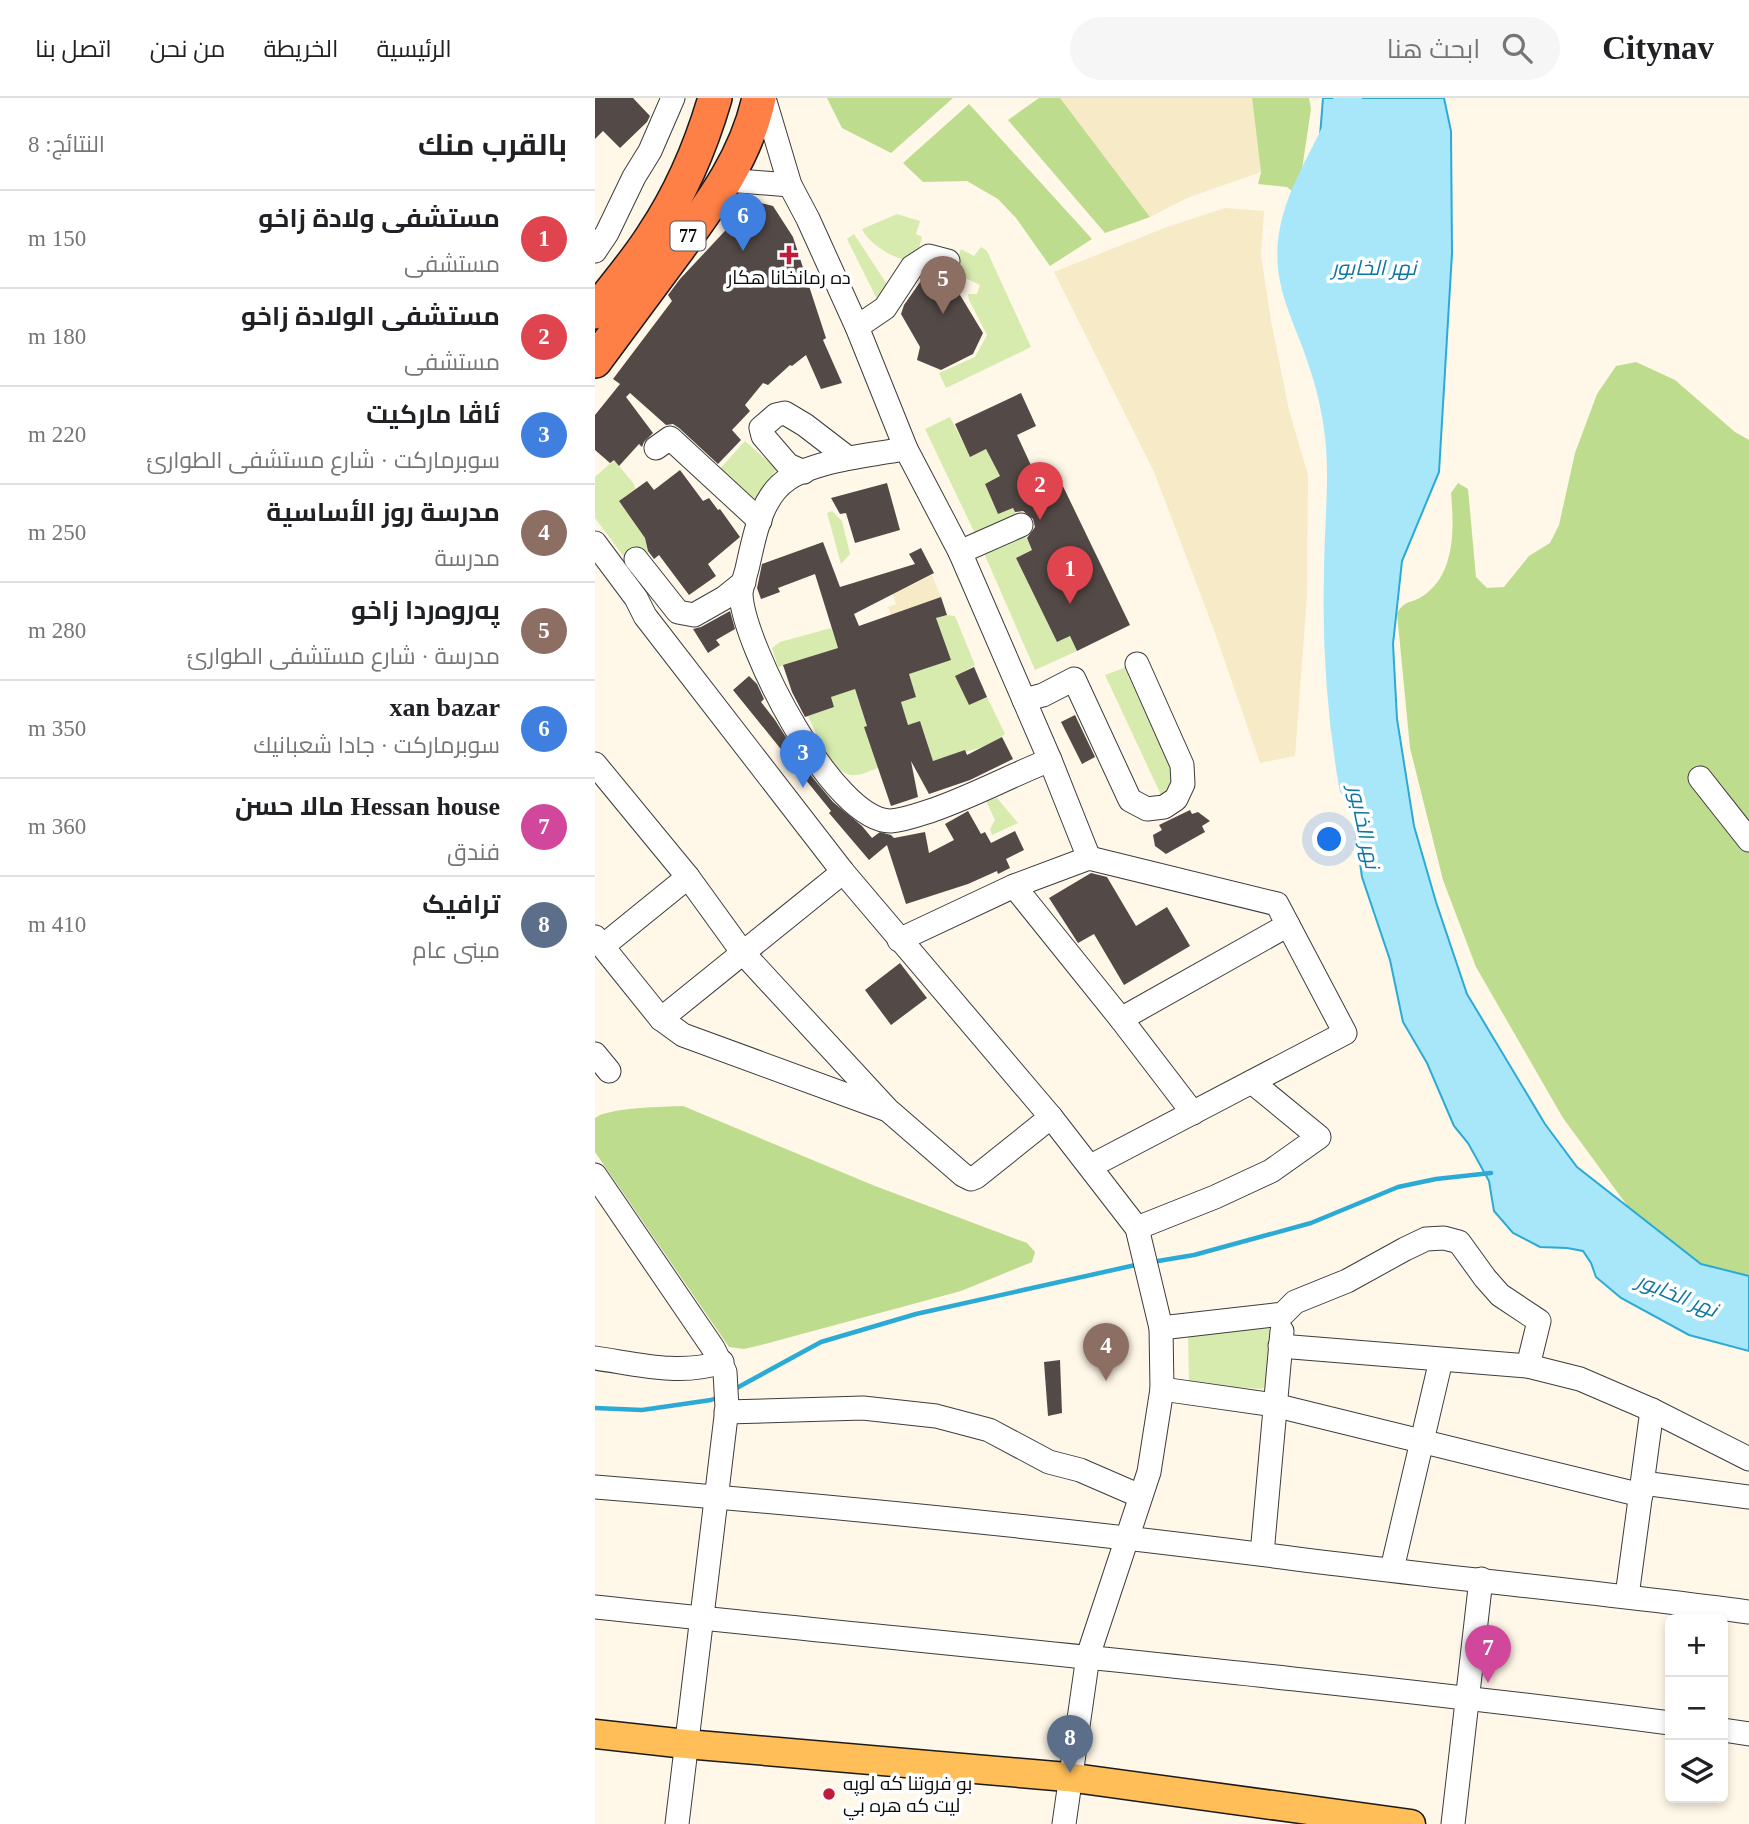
<!DOCTYPE html>
<html lang="ar">
<head>
<meta charset="utf-8">
<style>
  body { margin:0; font-family:"Times New Roman",Cairo,serif; background:#f6f6f6; color:#202124; direction:rtl }
  .controls { position:absolute; right:21px; bottom:21px; display:grid; overflow:hidden; border-radius:10px; box-shadow:0 4px 10px #0003 }
  .controls button { width:63px; height:63px; display:grid; place-items:center; padding:0; border:0; border-bottom:2px solid #e0e0e0; background:#fff; color:#202124; font:35px sans-serif }
  .you { position:absolute; left:735px; top:742px; width:24px; height:24px; margin:-18px; border:5px solid #fff; border-radius:50%; background:#1a73e8; box-shadow:0 0 0 10px #1a73e833 }
  .badge { display:grid; place-items:center; width:46px; height:46px; border-radius:50%; background:#0b8043; color:#fff; font-size:23px; font-weight:700 }
  .pin { position:absolute; translate:-50% -58px; filter:drop-shadow(0 2px 4px #0008) }
  .pin::after { content:''; position:absolute; top:37px; width:24px; height:21px; background:inherit; clip-path:polygon(0 0,100% 0,50% 100%) }
  .list { margin:0; padding:0; list-style:none }
  h2 { display:flex; justify-content:space-between; align-items:center; height:91px; margin:0; padding:0 28px; font-size:30px }
  h2 small { font-size:23px; font-weight:400; color:#757577 }
  .list li { display:grid; grid-template-columns:46px 1fr auto; gap:21px; align-items:center; box-sizing:border-box; height:98px; padding:0 28px; border-top:2px solid #e0e0e0 }
  .list b { display:block; font-size:26px; white-space:nowrap }
  .list p { margin:0; font-size:23px; white-space:nowrap; color:#757577 }
  .list em { font-size:23px; font-style:normal; color:#757577 }
  .icon { flex:none; width:38px; height:38px; fill:none; stroke:currentColor; stroke-width:2; stroke-linecap:round; stroke-linejoin:round }
  .map { position:relative; flex:none; width:1154px; height:1726px; overflow:hidden; direction:ltr }
  header { display:flex; align-items:center; gap:42px; box-sizing:border-box; height:98px; padding:0 35px; background:#fff; border-bottom:2px solid #e0e0e0 }
  header strong { font-size:33px }
  nav { display:flex; gap:38px; margin-inline-start:auto; font-size:24px }
  .search { width:490px; height:63px; background:#f6f6f6; display:flex; align-items:center; gap:18px; box-sizing:border-box; padding:0 24px; border-radius:38px; color:#757577; font-size:26px }
  main { display:flex }
  aside { flex:1; background:#fff }
  .map>svg:first-child { display:block }
  .farmland { fill:#f6ebc6 }
  .green { fill:#d7ebaf }
  .forest { fill:#bddc8e }
  .water { fill:#a8e7fa; stroke:#2baad5; stroke-width:2 }
  .lines { fill:none; stroke-linecap:round; stroke-linejoin:round }
  .stream { stroke:#2baad5; stroke-width:4.5 }
  .river { stroke:#a8e7fa; stroke-width:28 }
  .building { fill:#534946 }
  .minor-casing { stroke:#3d3d3d; stroke-width:25 }
  .major-casing { stroke:#1b1b1b; stroke-width:31 }
  .highway-casing { stroke:#1b1b1b; stroke-width:36 }
  .minor { stroke:#fff; stroke-width:23 }
  .major { stroke:#ffbe57; stroke-width:28 }
  .highway { stroke:#fe8046; stroke-width:33 }
  .poi-dot { fill:#c11b3b; stroke:#fff; stroke-width:2.5 }
  .labels { text-anchor:middle; dominant-baseline:central; stroke-width:7; stroke-linejoin:round; paint-order:stroke }
  .shield { fill:#fff; stroke:#545454; stroke-width:2 }
  .shield-label { font-size:18px; font-weight:bold; fill:#0a0a0a }
  .poi-label { font-size:19px; fill:#0a0a0a; stroke:#fff }
  .water-label { font-size:21px; font-style:italic; fill:#0e76a2; stroke:#fff }
</style>
</head>
<body>
<header>
<strong>Citynav</strong>
<div class="search"><svg class="icon" aria-label="search" viewBox="0 0 24 24"><circle cx="10" cy="10" r="6"/><path d="M15 15l6 6"/></svg>ابحث هنا</div>
<nav><a>الرئيسية</a><a>الخريطة</a><a>من نحن</a><a>اتصل بنا</a></nav>
</header>
<main>
<div class="map">
<svg width="1154" height="1726" viewBox="0 0 1154 1726">
  <rect width="100%" height="100%" fill="#fff7e7"/>
  <g class="farmland">
    <path d="M465,0h192l9,74 -74,26 -37,19z"/>
    <path d="M630,110l39,3 -3,44 10,66 18,89 19,65 -1,121 -12,160 -35,7 -47,-136 -59,-155 -100,-200 113,-45z"/>
    <path d="M337,477l9,22 -49,21 -4,-11 8,-3 -7,-21 6,-4 15,7z"/>
  </g>
  <g class="green">
    <path d="M302,116l23,7 -4,13 6,3 -3,11 -11,12c-15,-1 -40,-17 -46,-31z"/>
    <path d="M259,136l38,58 -11,15 -34,-68z"/>
    <path d="M386,149l6,4 44,96 -85,41 -7,-15 36,-16 12,-22 -18,-35 -1,-6h9l3,-9 -21,-10 3,-11 -5,-3 4,-12 13,7z"/>
    <path d="M355,319l20,39 16,-7 14,27 -15,8 13,30 15,-6 19,42 -16,8 41,84 13,-6 7,15 -42,19 -55,-126 -55,-115z"/>
    <path d="M150,343l32,28 -25,33 -33,-32z"/>
    <path d="M19,362l20,24 1,5 -16,12 26,36 5,25 -20,3 -35,-47v-41z"/>
    <path d="M237,413l10,10 8,33 -9,10 -14,-51z"/>
    <path d="M352,517l8,1 20,49 -19,11 13,29 18,-8 18,37c-18,16 -49,19 -72,27l-13,-40 -12,4 -7,-23 15,-5 -10,-32 44,-5 -14,-42z"/>
    <path d="M236,530l7,20 -60,19 -6,-19 8,-6z"/>
    <path d="M534,568l47,100 1,17 -12,12h-4l-56,-120z"/>
    <path d="M255,579l14,39 11,-3 3,55c-7,2 -15,7 -22,7 -24,3 -39,-41 -48,-59l26,-9 -3,-10z"/>
    <path d="M402,700l21,25 -26,12 -2,-6 5,-9 -9,-19z"/>
    <path d="M673,1227l4,8 -7,53 -3,3 -68,-5 -5,-3 -1,-44z"/>
  </g>
  <g class="forest">
    <path d="M232,0h126l-62,55 -49,-25z"/>
    <path d="M444,0h21l90,119 -45,16 -97,-113z"/>
    <path d="M657,0h57l2,11 -13,87 -11,-9 -29,-3 3,-12z"/>
    <path d="M374,6l123,135 -42,27 -34,-48 -18,-19 -31,-18 -44,1 -20,-19z"/>
    <path d="M1041,264l39,18 60,52 14,8v836l-48,-12 -72,-56 -66,-90 -87,-151 -33,-87 -33,-132 -13,-135c9,-14 14,-9 26,-17 33,-22 31,-69 28,-103l7,-10 10,6 8,88 11,11 17,-1 25,-31 21,-13 9,-18 16,-72 22,-59 19,-28z"/>
    <path d="M88,1008l192,80 152,57 8,9 -3,10 -71,29 -200,54 -17,4 -15,-2 -134,-195v-34c15,-11 68,-11 88,-12z"/>
  </g>
  <path class="water" d="M728,0h121l7,33 1,122 -13,219 -37,89 -9,83 4,75 17,107 22,76 31,92 78,130 32,43 124,97 48,12v75l-60,-16 -68,-37 -25,-21 -5,-14 -8,-12 -16,-3 -27,-1 -27,-14 -19,-22 -5,-30 -21,-38 -14,-17 -27,-63 -24,-41 -13,-62 -28,-83 -9,-63 -9,-111 3,-96 -3,-117 -10,-88 -39,-128 9,-48 12,-39z"/>
  <g class="lines">
    <g class="stream">
      <path d="M557,1164l42,-7 117,-32 87,-36 38,-8 55,-6"/>
      <path d="M138,1292l88,-48 95,-28 224,-50"/>
      <path d="M0,1310l47,2 69,-10 8,-3"/>
    </g>
    <path class="river" d="M753,0c-13,49 -50,90 -56,143 -5,44 16,77 29,117 9,25 15,51 18,78 5,46 -1,92 -1,138 -2,71 3,142 15,212"/>
  </g>
  <g class="building">
    <path d="M0,0h38l17,18 -3,6 -27,26 -17,-17 -8,8z"/>
    <path d="M158,103l20,5 20,31 33,101 -3,2 19,43 -21,6 -15,-34 -14,11 -2,-1 -22,20 -5,-2 -18,22 5,6 -18,19 9,10 -23,24 -39,-36 -6,-4 -7,1 -36,-32 -4,4 27,36 -9,9 -2,5 -3,-3 -20,22 -5,-6 -4,3 -15,-13v-35l25,-31 -7,-5 59,-78 -4,-6 12,-16z"/>
    <path d="M330,177l29,10 29,48 -10,21 -32,16 -24,-10 3,-13 -19,-33 3,-9z"/>
    <path d="M426,295l15,33 -19,9 24,52 18,-9 71,147 -53,26 -7,-15 -13,6 -41,-84 16,-8 -5,-12 8,-11 -2,-8 -10,-8 -8,1 -2,-4 -15,6 -13,-30 15,-8 -14,-27 -16,8 -15,-33z"/>
    <path d="M85,372l23,31 6,-3 9,12 2,-1 20,28 -32,27 8,12 -27,19 -30,-40 -5,4 -6,-8 -3,-13 -26,-37 28,-20 7,9z"/>
    <path d="M292,385l13,47 -45,13 -9,-30 -6,1 -9,-16z"/>
    <path d="M228,444l17,45 75,-23 -6,-10 12,-6 13,25 -80,41 5,12 82,-29 6,18 -11,3 15,42 -42,14 7,23 -15,5 7,23 12,-4 13,40 32,-11 2,5 35,-18 11,22 -43,21 -41,14 -18,-33 7,36 -27,9 -27,-79 3,-1 -12,-37 -24,8 3,10 -29,10 -13,-25 -9,-27 55,-17 -23,-74 -37,14 2,4 -19,7 -4,-11 5,-24z"/>
    <path d="M135,513l5,18 -19,11 4,5 -12,8 -15,-24 8,-2z"/>
    <path d="M379,569l13,30 -18,8 -14,-29z"/>
    <path d="M154,578l8,8 7,15 -3,3 14,18 33,52 25,30 29,24 10,12 8,-6 11,3 3,3 31,-6 4,21 25,-13 -9,-16 23,-13 13,23 4,-2 6,11 24,-12 9,19 -18,9 4,9 -12,6 -1,-3 -29,13 -62,20 -19,-59 -18,15 -40,-47 2,-2 -98,-121z"/>
    <path d="M480,617l20,42 -13,7 -21,-42z"/>
    <path d="M595,712l2,4 6,-2 12,9 -8,5 3,6 -39,22 -11,-8 -2,-11 9,-5 -3,-5z"/>
    <path d="M496,775l16,4 29,49 31,-19 23,39 -66,39 -30,-51 -16,9 -29,-45z"/>
    <path d="M305,865l27,35 -36,27 -26,-35z"/>
    <path d="M465,1262l2,53 -14,3 -4,-54z"/>
  </g>
  <g class="lines">
    <defs>
      <g id="minor">
        <path d="M169,0l26,87 18,34 49,108 49,122 54,103 90,208 39,98"/>
        <path d="M132,82l63,5"/>
        <path d="M0,153l12,-18 27,-56 16,-26 23,-53"/>
        <path d="M262,229l28,-19 27,-41 17,-11 19,5"/>
        <path d="M61,350l14,-10 90,83"/>
        <path d="M311,351c-32,5 -92,12 -118,30 -28,18 -34,60 -41,90 -2,8 -6,18 -6,26 3,51 92,227 150,226 14,-1 29,-7 42,-11 40,-14 77,-34 117,-50"/>
        <path d="M209,374l-16,-7 -25,-29 -2,-8 15,-13 9,-2 20,12 43,33"/>
        <path d="M0,445l41,55 9,18 198,256 208,245 86,111 24,100 1,61 -13,83 -61,184 -24,168"/>
        <path d="M365,454l61,-27"/>
        <path d="M41,461l42,53 16,3 30,-17 20,-16"/>
        <path d="M429,602l19,-5 31,-16 56,121 17,9 17,-2 12,-8 7,-15 -1,-19 -45,-101"/>
        <path d="M0,666l93,113 55,76 145,157 75,65 8,4 5,-2 75,-60"/>
        <path d="M1105,680l49,62"/>
        <path d="M419,788l107,133"/>
        <path d="M0,839l66,82 22,16 202,74"/>
        <path d="M304,842l115,-54 75,-28 188,46 68,129 -254,133"/>
        <path d="M8,848l85,-69"/>
        <path d="M66,921l182,-147"/>
        <path d="M0,956l14,17"/>
        <path d="M598,1015l-72,-94 167,-94"/>
        <path d="M0,1077l118,173 12,24 2,36 -50,416"/>
        <path d="M542,1130l78,-31 56,-26 48,-34 -67,-55"/>
        <path d="M566,1230l122,-14 12,-12 52,-21 58,-32 21,-10 18,-1 15,4 26,36 15,17 39,26 -11,45"/>
        <path d="M685,1248l248,20 52,13 72,31 97,49"/>
        <path d="M0,1260c42,6 85,18 127,4"/>
        <path d="M567,1291l112,16 367,90"/>
        <path d="M131,1314l137,-4 73,8 53,14 60,32 31,8 60,26"/>
        <path d="M1048,1385l106,14"/>
        <path d="M0,1389c227,18 453,40 679,69 158,21 317,35 475,56"/>
        <path d="M667,1456l20,-223"/>
        <path d="M797,1471l49,-209"/>
        <path d="M1032,1498l25,-186"/>
        <path d="M0,1509c359,38 718,70 1075,116"/>
        <path d="M1128,1632l26,4"/>
        <path d="M858,1726l28,-245"/>
      </g>
      <path id="major" d="M0,1636l91,10 381,33 344,47"/>
      <g id="highway">
        <path d="M0,214c19,-25 41,-50 58,-77 28,-42 48,-89 62,-137"/>
        <path d="M0,263c27,-36 53,-72 80,-108 36,-49 71,-95 84,-155"/>
      </g>
    </defs>
    <use href="#minor" class="minor-casing"/>
    <use href="#major" class="major-casing"/>
    <use href="#highway" class="highway-casing"/>
    <use href="#minor" class="minor"/>
    <use href="#major" class="major"/>
    <use href="#highway" class="highway"/>
  </g>
  <g class="poi-dot">
    <path d="M190.5 146.5h7v7h7v7h-7v7h-7v-7h-7v-7h7z"/>
    <circle cx="234" cy="1696" r="7"/>
  </g>
  <g class="labels">
    <rect class="shield" x="75.5" y="123.5" width="35" height="29" rx="5"/>
    <g class="shield-label">
      <text x="93" y="138">77</text>
    </g>
    <g class="poi-label">
      <text x="194" y="179">ده رمانخانا هكار</text>
      <text x="248" y="1685" text-anchor="start">بو فروتنا كه لوپه<tspan x="248" dy="22">ليت كه هره بي</tspan></text>
    </g>
    <g class="water-label">
      <text x="779" y="170">نهر الخابور</text>
      <text transform="translate(769 729) rotate(78)">نهر الخابور</text>
      <text transform="translate(1082 1197) rotate(22)">نهر الخابور</text>
    </g>
  </g>
</svg>
<div class="controls">
<button>+</button>
<button>−</button>
<button><svg class="icon" aria-label="layers" viewBox="0 0 24 24"><path d="M12 4l9 5-9 5-9-5zM3 14l9 5 9-5"/></svg></button>
</div>
<div class="you"></div>
<div class="pin badge" style="left:475px;top:506px;background:#e0444e">1</div>
<div class="pin badge" style="left:445px;top:422px;background:#e0444e">2</div>
<div class="pin badge" style="left:208px;top:690px;background:#3f7fe0">3</div>
<div class="pin badge" style="left:511px;top:1283px;background:#8d6e63">4</div>
<div class="pin badge" style="left:348px;top:216px;background:#8d6e63">5</div>
<div class="pin badge" style="left:148px;top:153px;background:#3f7fe0">6</div>
<div class="pin badge" style="left:893px;top:1585px;background:#d1479c">7</div>
<div class="pin badge" style="left:475px;top:1675px;background:#5c6f8a">8</div>
</div>
<aside>
<h2>بالقرب منك<small>النتائج: 8</small></h2>
<ul class="list">
<li><span class="badge" style="background:#e0444e">1</span><div><b>مستشفى ولادة زاخو</b><p>مستشفى</p></div><em>150 m</em></li>
<li><span class="badge" style="background:#e0444e">2</span><div><b>مستشفى الولادة زاخو</b><p>مستشفى</p></div><em>180 m</em></li>
<li><span class="badge" style="background:#3f7fe0">3</span><div><b>ئاڤا ماركيت</b><p>سوبرماركت · شارع مستشفى الطوارئ</p></div><em>220 m</em></li>
<li><span class="badge" style="background:#8d6e63">4</span><div><b>مدرسة روز الأساسية</b><p>مدرسة</p></div><em>250 m</em></li>
<li><span class="badge" style="background:#8d6e63">5</span><div><b>په‌روه‌ردا زاخو</b><p>مدرسة · شارع مستشفى الطوارئ</p></div><em>280 m</em></li>
<li><span class="badge" style="background:#3f7fe0">6</span><div><b>xan bazar</b><p>سوبرماركت · جادا شعبانيك</p></div><em>350 m</em></li>
<li><span class="badge" style="background:#d1479c">7</span><div><b>Hessan house مالا حسن</b><p>فندق</p></div><em>360 m</em></li>
<li><span class="badge" style="background:#5c6f8a">8</span><div><b>ترافیک</b><p>مبنى عام</p></div><em>410 m</em></li>
</ul>
</aside>
</main>
</body>
</html>
